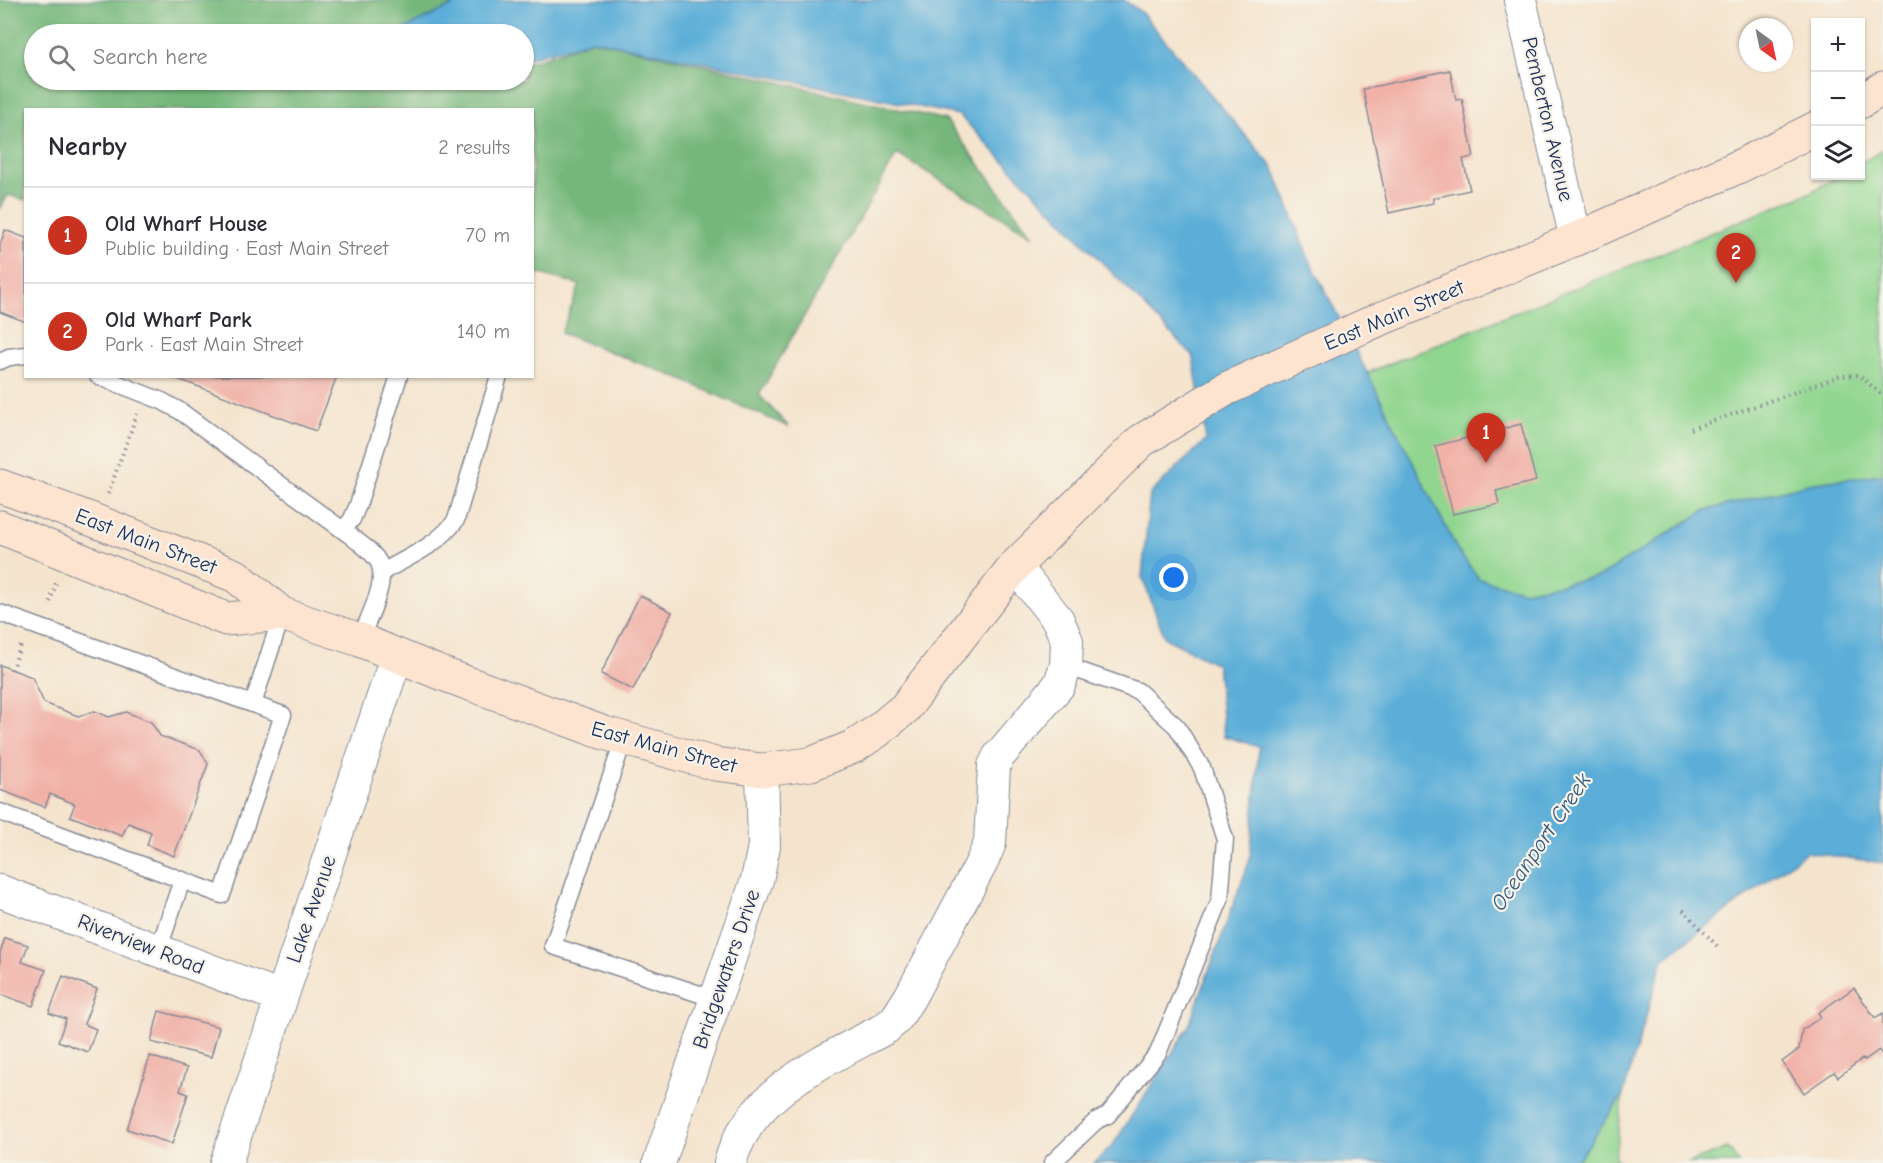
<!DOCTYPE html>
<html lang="en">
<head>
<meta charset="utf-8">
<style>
  body { margin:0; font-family:"Comic Neue",sans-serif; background:#f7f7f7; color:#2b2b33 }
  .controls { position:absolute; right:18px; top:18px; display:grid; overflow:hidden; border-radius:0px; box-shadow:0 2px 4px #0004 }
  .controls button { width:54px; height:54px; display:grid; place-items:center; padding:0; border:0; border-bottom:2px solid #e1e1e2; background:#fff; color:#2b2b33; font:30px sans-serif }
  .compass { position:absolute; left:1739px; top:18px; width:54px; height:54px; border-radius:50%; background:#fff; box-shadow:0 2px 4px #0004; rotate:147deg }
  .you { position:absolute; left:1174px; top:578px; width:21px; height:21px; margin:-15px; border:4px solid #fff; border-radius:50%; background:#1a73e8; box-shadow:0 0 0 9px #1a73e833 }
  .badge { display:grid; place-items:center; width:39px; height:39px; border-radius:50%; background:#c8321e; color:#fff; font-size:20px; font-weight:700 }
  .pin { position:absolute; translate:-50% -50px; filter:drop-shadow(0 2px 3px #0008) }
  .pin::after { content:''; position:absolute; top:32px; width:21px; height:18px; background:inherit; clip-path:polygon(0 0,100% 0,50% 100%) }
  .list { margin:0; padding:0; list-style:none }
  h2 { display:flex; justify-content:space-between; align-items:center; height:78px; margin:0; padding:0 24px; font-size:26px }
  h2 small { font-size:20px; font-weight:400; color:#7c7c81 }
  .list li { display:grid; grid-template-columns:39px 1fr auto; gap:18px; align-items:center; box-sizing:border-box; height:96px; padding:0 24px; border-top:2px solid #e1e1e2 }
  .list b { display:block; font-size:22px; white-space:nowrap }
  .list p { margin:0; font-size:20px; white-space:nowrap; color:#7c7c81 }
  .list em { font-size:20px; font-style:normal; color:#7c7c81 }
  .icon { flex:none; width:33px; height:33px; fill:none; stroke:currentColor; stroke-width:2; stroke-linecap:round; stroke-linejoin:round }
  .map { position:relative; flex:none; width:1883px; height:1163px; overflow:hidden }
  .search { position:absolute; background:#fff; box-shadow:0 2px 4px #0004; left:24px; top:24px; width:510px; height:66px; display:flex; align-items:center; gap:15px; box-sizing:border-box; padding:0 21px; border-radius:33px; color:#7c7c81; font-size:22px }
  .panel { position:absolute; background:#fff; box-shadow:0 2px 4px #0004; left:24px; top:108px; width:510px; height:270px; border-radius:0px }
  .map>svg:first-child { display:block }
  .green { fill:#91d690; stroke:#568277; stroke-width:1.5 }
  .forest { fill:#74b77a; stroke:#48736c; stroke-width:1.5 }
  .water { fill:#5caed8; stroke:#3c6e9b; stroke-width:1.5 }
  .building { fill:#f1b1a7 }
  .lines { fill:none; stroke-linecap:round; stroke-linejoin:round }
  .lane-casing { stroke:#888a96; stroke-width:19 }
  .street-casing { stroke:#888a96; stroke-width:34 }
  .secondary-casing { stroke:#888a96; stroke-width:35 }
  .path { stroke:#888a96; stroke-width:4; stroke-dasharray:1.5 4.5; stroke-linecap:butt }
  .lane { stroke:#fff; stroke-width:16 }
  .street { stroke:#fff; stroke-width:32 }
  .secondary { stroke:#fde4d0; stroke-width:33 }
  .labels { text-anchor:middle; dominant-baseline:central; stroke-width:4.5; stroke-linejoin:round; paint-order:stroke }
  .street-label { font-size:21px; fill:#1b2f5e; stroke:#f7f3e8 }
  .water-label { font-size:22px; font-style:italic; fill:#2e5583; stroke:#f7f3e8 }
</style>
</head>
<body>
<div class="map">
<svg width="1883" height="1163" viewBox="0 0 1883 1163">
  <rect width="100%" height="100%" fill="#f7f3e8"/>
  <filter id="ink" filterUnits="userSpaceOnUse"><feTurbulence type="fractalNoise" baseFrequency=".0167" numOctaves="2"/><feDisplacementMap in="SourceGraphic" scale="12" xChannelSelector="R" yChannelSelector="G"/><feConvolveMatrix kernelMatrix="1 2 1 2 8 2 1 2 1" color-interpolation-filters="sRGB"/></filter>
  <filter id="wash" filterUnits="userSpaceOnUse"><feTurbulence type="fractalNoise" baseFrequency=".008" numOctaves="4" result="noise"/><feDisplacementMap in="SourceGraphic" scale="24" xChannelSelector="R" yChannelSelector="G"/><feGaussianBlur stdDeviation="1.35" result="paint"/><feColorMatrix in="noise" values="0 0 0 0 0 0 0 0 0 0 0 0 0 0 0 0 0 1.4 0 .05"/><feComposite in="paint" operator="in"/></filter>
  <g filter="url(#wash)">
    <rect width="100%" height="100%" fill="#f4e4cd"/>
    <g class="green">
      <path d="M1883,150v324l-74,10 -105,27 -105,66 -75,14 -45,-12 -21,-28 -91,-178 442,-180 30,-17h21l1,-13z"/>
      <path d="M1623,1095l-8,64 7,4h-46z"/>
      <path d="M1728,1148l11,15h-51z"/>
    </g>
    <path class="forest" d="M0,0h464l-65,32 2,2h-367v46h422l7,6 17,-6h44v-16l69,-24 353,80 87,116 -136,-82 -138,241 30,32 -113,-50 -115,-44 19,-48 -47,-13 -1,-162h-506l-1,90 -17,-5 -8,13z"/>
    <path class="water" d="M464,0h660l17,12 133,157 34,88 150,294 21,28 45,12 75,-14 105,-66 105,-27 74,-10v389l-77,-11 -143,107 -40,136 -47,68h-482l19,-18 75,-117 62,-169 9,-112 -35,-11 -7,-72 -52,-26 -23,-61 8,-83 56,-54 -13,-84 -234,-241 -366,-75 -69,19v-25h-122l-4,-2z"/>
    <g id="blocks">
      <g class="building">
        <path d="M1450,70l6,30 6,-1 12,58 -11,2 7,31 -37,8v5l-44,10 -26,-124z"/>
        <path d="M5,230l21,8v84l-26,-10v-67z"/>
        <path d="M170,376h167l-21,55z"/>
        <path d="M1521,424l15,57 -40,10 3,13 -46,10 -18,-68z"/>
        <path d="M640,595l32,17 -39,78 -32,-16z"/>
        <path d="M0,665l32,12 12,26 34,13 17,-5 14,6 17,-5 25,10 9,14 40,14 8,14 -34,92 -27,-11 4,-13 -23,-9 -6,13 -52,-20 5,-12 -25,-10 -5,13 -45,-17z"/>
        <path d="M5,938l23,7 -6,17 24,8 -13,36 -33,-12v-41z"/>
        <path d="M63,976l34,13 -13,35 12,5 -8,23 -30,-11 8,-22 -17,-6z"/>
        <path d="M1854,988l21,30 8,-5v43l-4,-6 -14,10 -3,-1 -24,18 -4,-5 -30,21 -22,-31 17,-13 3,-19 19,-13 -3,-4z"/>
        <path d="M159,1011l60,16 -8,30 -60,-15z"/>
        <path d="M150,1056l37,12 -7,23 8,3 -16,50 -45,-15z"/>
      </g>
    </g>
  </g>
  <g filter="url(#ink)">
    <use href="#blocks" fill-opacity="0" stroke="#888a96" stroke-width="1.5"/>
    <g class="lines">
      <defs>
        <g id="lane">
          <path d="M0,361l9,-4 17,-2"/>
          <path d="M98,376l64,25 18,10 171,125c9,8 22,15 28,27 9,19 -12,58 -19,77"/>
          <path d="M343,530l9,-11 6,-14 41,-129"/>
          <path d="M382,572c27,-15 56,-27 74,-52l43,-144"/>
          <path d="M0,613l283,102 -61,180 -222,-83"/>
          <path d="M253,704l29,-90"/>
          <path d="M624,739l-71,207 162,53"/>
          <path d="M158,951l24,-71"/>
          <path d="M1052,1163l44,-42 12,-6 50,-62 62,-153 5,-61 -23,-71 -25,-41 -39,-36 -72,-25"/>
        </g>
        <g id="street">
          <path d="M1520,0l56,239"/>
          <path d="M0,891l281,106"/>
          <path d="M226,1163l171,-508"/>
          <path d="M659,1163l98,-283 7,-34 -2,-76"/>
          <path d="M730,1163c19,-72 97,-103 156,-135l10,-9 14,-22 72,-135 8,-19 4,-77 5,-10 60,-71 7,-19 1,-25 -9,-21 -43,-54"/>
        </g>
        <g id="secondary">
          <path d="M1860,102l23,-14"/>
          <path d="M0,486l93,34 143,56 46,38 78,26 80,33 164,60 111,31 47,6 49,-6 44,-18 21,-14 29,-24 110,-142 126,-125 85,-52 147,-67 203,-83 164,-73 76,-38"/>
          <path d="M0,527l226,92 56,-5"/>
        </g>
      </defs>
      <use href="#lane" class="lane-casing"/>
      <use href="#street" class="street-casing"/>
      <use href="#secondary" class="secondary-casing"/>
      <g class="path">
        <path d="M1691,429l149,-53 19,-1 24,21"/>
        <path d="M108,494l29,-80"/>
        <path d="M50,602l6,-19"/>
        <path d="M12,670l9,-25"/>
        <path d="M1683,910l37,39"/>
      </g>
      <use href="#lane" class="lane"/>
      <use href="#street" class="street"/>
      <use href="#secondary" class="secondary"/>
    </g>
  </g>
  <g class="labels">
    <g class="street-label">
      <text transform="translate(1548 119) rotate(77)">Pemberton Avenue</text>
      <text transform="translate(1394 315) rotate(-23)">East Main Street</text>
      <text transform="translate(146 541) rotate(21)">East Main Street</text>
      <text transform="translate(664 747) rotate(15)">East Main Street</text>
      <text transform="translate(311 909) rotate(-71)">Lake Avenue</text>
      <text transform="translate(141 944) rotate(21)">Riverview Road</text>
      <text transform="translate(726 969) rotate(-71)">Bridgewaters Drive</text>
    </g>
    <g class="water-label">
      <text transform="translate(1541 842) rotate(-56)">Oceanport Creek</text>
    </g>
  </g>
</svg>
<div class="controls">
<button>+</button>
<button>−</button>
<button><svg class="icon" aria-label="layers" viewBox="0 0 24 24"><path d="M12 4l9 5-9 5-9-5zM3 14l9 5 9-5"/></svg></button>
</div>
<svg class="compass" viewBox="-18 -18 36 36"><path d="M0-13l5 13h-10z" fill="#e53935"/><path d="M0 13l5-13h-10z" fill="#7c7c81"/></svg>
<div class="you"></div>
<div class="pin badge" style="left:1486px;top:463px">1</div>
<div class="pin badge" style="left:1736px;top:283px">2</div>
<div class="search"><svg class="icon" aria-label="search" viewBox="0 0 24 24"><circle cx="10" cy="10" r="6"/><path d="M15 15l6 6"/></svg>Search here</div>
<section class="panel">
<h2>Nearby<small>2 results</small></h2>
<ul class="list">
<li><span class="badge">1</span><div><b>Old Wharf House</b><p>Public building · East Main Street</p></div><em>70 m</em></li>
<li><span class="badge">2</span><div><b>Old Wharf Park</b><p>Park · East Main Street</p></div><em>140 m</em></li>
</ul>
</section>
</div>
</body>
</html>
